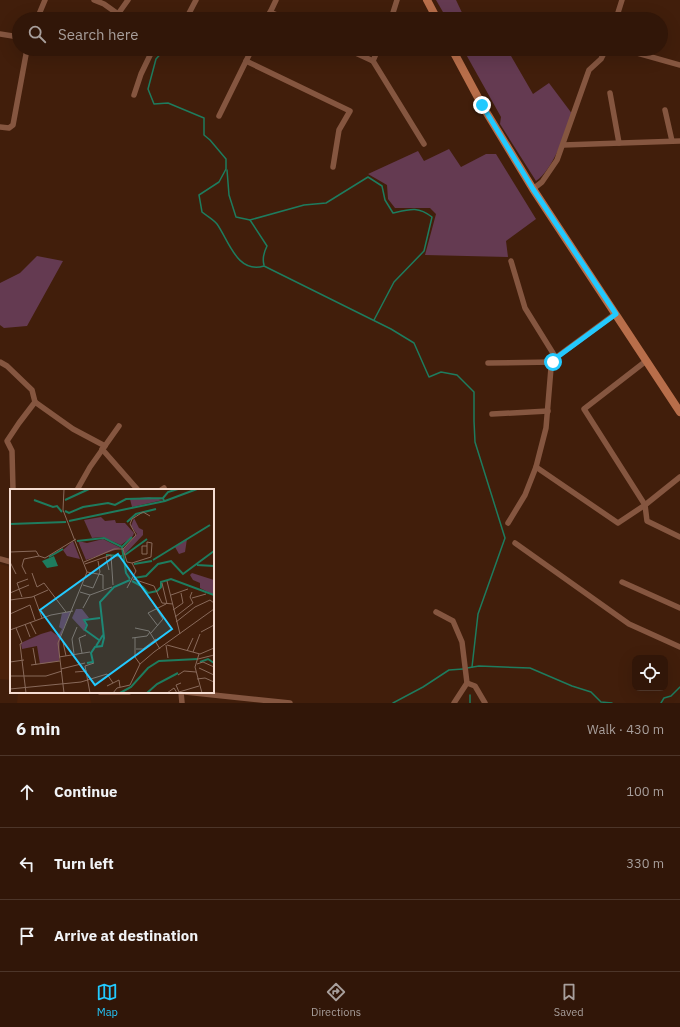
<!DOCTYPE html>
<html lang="en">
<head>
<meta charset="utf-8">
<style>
  body { margin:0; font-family:"IBM Plex Sans",sans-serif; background:#391f12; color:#f1f3f6 }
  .controls { position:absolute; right:12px; bottom:12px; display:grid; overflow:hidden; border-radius:8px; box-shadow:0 4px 16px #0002 }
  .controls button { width:36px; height:36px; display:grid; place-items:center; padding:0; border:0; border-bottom:1px solid #4c3529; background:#311608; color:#f1f3f6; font:20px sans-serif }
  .stop { position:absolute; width:12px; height:12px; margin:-9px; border:3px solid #23c9fe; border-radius:50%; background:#fff }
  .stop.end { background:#23c9fe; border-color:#fff; box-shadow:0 1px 4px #0008 }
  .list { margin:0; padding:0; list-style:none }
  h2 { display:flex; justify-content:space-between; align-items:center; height:52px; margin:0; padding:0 16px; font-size:17px }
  h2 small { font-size:13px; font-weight:400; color:#a89f9c }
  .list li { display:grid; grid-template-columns:26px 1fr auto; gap:12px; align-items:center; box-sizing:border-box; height:72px; padding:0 16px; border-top:1px solid #4c3529 }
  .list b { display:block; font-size:15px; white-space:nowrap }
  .list em { font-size:13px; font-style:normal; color:#a89f9c }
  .icon { flex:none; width:22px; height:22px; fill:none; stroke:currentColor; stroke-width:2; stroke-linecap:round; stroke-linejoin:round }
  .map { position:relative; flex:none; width:680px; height:703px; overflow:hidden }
  .search { position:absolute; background:#311608; box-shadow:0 4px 16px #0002; left:12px; right:12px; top:12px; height:44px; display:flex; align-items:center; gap:10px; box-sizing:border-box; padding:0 14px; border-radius:22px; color:#a89f9c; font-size:15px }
  .sheet { height:268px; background:#311608 }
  nav { display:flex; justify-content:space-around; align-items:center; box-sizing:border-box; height:56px; border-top:1px solid #4c3529; background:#311608; font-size:11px; color:#a89f9c }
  nav a { display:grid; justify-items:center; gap:2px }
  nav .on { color:#23c9fe }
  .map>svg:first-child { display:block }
  .built { fill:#4b210a }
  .green { fill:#643a51 }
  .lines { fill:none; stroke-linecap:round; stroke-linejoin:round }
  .stream { stroke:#1e7c5e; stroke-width:1.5 }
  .street { stroke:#855640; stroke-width:5.5 }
  .secondary { stroke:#b86e4a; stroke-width:8 }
  .route { stroke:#23c9fe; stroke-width:5 }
  .inset-river { fill:none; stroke:#1e7c5e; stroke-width:2 }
  .inset-road { fill:none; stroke:#896a5b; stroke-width:1 }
  .view { fill:#23c9fe; fill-opacity:0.15; stroke:#23c9fe; stroke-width:2 }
  .inset-edge { fill:none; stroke:#f6ddd2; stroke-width:2 }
</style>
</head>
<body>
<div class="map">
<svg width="680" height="703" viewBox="0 0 680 703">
  <rect width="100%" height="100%" fill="#411e0b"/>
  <g class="built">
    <path d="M0,564l11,3v113l-11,-1z"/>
    <path d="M18,692h71l2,11h-74z"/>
  </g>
  <g class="green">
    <path d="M436,0h20l9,19h-18z"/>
    <path d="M463,49h15l1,2 3,-2h25l26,45 16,-11 24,32c-9,19 -19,54 -37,66l-36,-57 1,-7z"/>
    <path d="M449,149l12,18 25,-13h10l40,65 -30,22 2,16 -83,-2 11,-41 -6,-6h-35l-7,-9 -1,-14 -19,-11 50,-23 6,10z"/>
    <path d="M37,256l26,5 -36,65 -23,2 -4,-3v-42l20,-10z"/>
  </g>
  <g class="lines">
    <g class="stream">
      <path d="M165,49l-9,10 -8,30 6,15 14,-1 36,15v17l6,5 16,19v10l-7,13 -20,13 3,17c5,4 11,7 15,12 12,17 20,50 47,42l127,63 23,14 15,34 12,-5 16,3 17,17v29l1,21 30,96 -27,76 -6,53"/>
      <path d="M227,170l2,25 7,22 14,3 54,-15 22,-2 42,-26 14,9 3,14 8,13c17,-4 25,-7 39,4l-8,34 -30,31 -20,38"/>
      <path d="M250,220l17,26c-3,6 -5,12 -3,19"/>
      <path d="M467,668l12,-2 51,2 42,18 19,6 10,10 11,1"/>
      <path d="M393,703l30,-16 26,-17 14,-1"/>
      <path d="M470,703v-8"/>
      <path d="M661,703l3,-5 7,-2 9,-9"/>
    </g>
    <g class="street">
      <path d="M94,0l10,4 14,10 17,5"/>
      <path d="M270,12l16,7"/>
      <path d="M118,14l10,-14"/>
      <path d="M37,19l8,-19"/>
      <path d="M186,19l10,-19"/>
      <path d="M267,19l9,-19"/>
      <path d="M391,19l6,-19"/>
      <path d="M616,19l6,-19"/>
      <path d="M0,34l19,3"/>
      <path d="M347,49l26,12 51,83"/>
      <path d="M623,49l57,16"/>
      <path d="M246,61l104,50 -11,19 -6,37"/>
      <path d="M373,61l5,-12"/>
      <path d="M610,93l9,50"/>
      <path d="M134,95l7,-21 12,-25"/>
      <path d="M665,110l7,31"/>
      <path d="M219,116l33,-67"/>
      <path d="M0,127l9,1 4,-3 14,-76"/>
      <path d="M563,145l117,-4"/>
      <path d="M533,189l9,-7 15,-22 32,-90 12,-11 5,-10"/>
      <path d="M511,261l14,47 31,50"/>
      <path d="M646,361l-62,48 61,96 2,16 33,16"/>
      <path d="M0,362l7,4 25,24 3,12 38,27 32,17"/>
      <path d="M488,363l65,-1"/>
      <path d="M492,414l56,-3"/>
      <path d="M102,449l36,41"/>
      <path d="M536,467l82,56 27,-18 35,-28"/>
      <path d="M13,490l-1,-39 -5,-10 12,-18 16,-21"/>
      <path d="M77,490l13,-23 29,-41"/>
      <path d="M161,490l3,-2"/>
      <path d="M508,523l17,-28 11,-28 10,-39 5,-60 3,-9 61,-45"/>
      <path d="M515,543l114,81 51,23"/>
      <path d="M0,559l11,3"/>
      <path d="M622,582l58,26"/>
      <path d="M436,612l17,9 9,21 5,41 -13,20"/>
      <path d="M467,683l8,3 10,17"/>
      <path d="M100,692h29"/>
      <path d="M181,692l1,11"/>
      <path d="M185,692l105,11"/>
    </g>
    <g class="secondary">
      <path d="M427,0l10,19"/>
      <path d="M452,49l30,56 51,84 147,223"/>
    </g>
  </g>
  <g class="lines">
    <path class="route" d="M482,105l51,84 83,125 -60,44 -3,4"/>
  </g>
  <g transform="translate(10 489)">
    <rect width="204" height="204" fill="#411e0b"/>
    <path d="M139,8l14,3 -31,7 -2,-8zM91,28l4,4 10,-1 1,3h9l9,10 -1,3 -12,9 -18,-8 -11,1 -8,-18zM124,29l5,10 4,2v5l-18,19 -2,-5 14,-15 -6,-8zM93,50l18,9 -35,12 -8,-19 9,2zM177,50l-2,13 -6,2 -4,-7zM63,52l7,18 -13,-3 -4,-6zM182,84l22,7v15l-14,-7v-5l-7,-3 -3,-5zM66,120h6l7,9 -6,2 3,5 -2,6 -12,-13zM61,122l-11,26 -1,24 -19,3 -3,-18 -15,3 -1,-5 2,-2 18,-8 10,-3 7,5 4,-7 -3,-2 3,-14z" fill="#643a51"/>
    <path d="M44,67l4,10 -11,2 -5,-7z" fill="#1e7c5e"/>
    <path class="inset-river" d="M24,11l19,7 4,-1 5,6M55,11l24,-11M154,12l-1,-3 5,-6 10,-3M55,22l4,2 14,-6 25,-4 7,2 11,-6 37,-1M59,32l96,-20 32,-12M117,33l9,-8 20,-5M0,35l56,-2M67,52l27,-3 18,9 10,-10M112,58l4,26 4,6M96,66l16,1M115,66l22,-16M39,68l14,-8M143,71l57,-35M124,75l18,-3M187,76l17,1M124,89l12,-2 12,-12 13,-3 12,13 31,-23M122,92l11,6 5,6 9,-2 4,-4v-5l10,-3 43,16M89,151l-14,-10 2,-5 -3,-5 16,-2M86,157l7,-11M190,173l8,-3 6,4M77,174l6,-1 -2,-9 4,-6 7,-1 2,-8 -4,-36 14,-15 16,-7M110,204l11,-6 17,-19 11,-7 39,-2M137,204l10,-9 21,-11"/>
    <path class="inset-road" d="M113,60l4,13 5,1 19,-6 1,-14 -5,-1v12M0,63l26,-1 3,5 6,2 31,-19M137,65h-5v-8h5M96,68l3,13M0,73l6,12M74,73l30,-13h9l13,-14 -6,-11 2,-5 11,-7 7,4M75,75l26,-9 2,30M77,83l16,3v14M22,84l5,14 7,-4 22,29M16,85l-4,-8 2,-7 15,-3M123,90l21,7 8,17 11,1M157,92l13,53M152,94l5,21M73,96l10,3 7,-16 -2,-11M117,99l9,-17 -4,-8M70,103l10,3 22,-8M0,104l19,-8M161,106l17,-6M24,107l8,22M138,107l15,23 -12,14M12,108l-5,-14 11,-4M182,109l14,-4M0,111l22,-3 16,-7M73,119l7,-13M163,121l10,-7 -2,-10M0,125l20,-9 5,15M165,128l18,-14 -3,-6 2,-5M20,133l6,12M166,133l19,-15 15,-7 4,3M15,135l5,13M148,137l-10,-13 18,-9M6,139l6,15 -2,1 6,49M125,139l14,3 11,18M0,141l41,-15 22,-4M191,143l13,-7M122,149l15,-2 3,-4M125,149v19l5,7M53,153l3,14M156,156l2,13M157,156l33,9 14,-6M23,159l3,17M126,160h7l13,-10M177,162l6,-13M183,163l7,-18M72,164l-3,-15 7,-3M64,165l-2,-15 5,-12M189,165l-4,13 7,26M49,168l31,-5M188,170l16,-4M0,173l14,-2M187,175l6,-2 11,5M21,176l29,-4M189,179l15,7M51,180l24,-6M65,183l12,-1M168,186l6,-4 12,1M0,187h36l16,-5M187,190l8,-1 9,4M171,194l-5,2 3,7 20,-6M97,197l12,-6 1,7M0,200l71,-7 26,-8 6,9M54,204l-6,-50 29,-71 -24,-62 1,-21M80,204l-5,-27 9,-3M103,204l4,-5 13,-3 10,-21 14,-12 60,-43M157,204l7,-5 3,5"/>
    <path class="view" d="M108,65l54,75 -77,56 -55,-75z"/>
    <rect width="204" height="204" class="inset-edge"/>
  </g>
</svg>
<div class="controls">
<button><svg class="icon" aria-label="locate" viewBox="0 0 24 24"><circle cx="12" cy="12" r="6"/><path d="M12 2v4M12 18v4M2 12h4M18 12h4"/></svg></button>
</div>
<div class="stop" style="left:553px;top:362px"></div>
<div class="stop end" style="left:482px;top:105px"></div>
<div class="search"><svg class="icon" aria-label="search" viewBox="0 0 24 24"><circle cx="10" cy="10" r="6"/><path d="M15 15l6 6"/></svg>Search here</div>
</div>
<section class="sheet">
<h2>6 min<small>Walk · 430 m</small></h2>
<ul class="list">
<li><svg class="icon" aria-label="ahead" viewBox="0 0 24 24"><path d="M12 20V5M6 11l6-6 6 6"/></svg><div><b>Continue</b></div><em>100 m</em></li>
<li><svg class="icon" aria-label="left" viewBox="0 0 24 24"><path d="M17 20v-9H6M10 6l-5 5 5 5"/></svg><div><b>Turn left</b></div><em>330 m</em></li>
<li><svg class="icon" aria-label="arrive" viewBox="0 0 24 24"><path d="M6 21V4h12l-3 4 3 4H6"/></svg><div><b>Arrive at destination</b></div></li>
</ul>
</section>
<nav>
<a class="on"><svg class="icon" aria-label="map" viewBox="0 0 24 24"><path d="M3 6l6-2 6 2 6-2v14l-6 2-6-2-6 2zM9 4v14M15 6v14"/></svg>Map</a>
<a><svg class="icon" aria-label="directions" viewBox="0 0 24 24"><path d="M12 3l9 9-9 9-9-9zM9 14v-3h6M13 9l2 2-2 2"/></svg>Directions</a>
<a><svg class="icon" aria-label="saved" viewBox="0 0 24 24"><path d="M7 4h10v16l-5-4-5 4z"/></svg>Saved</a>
</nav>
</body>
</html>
